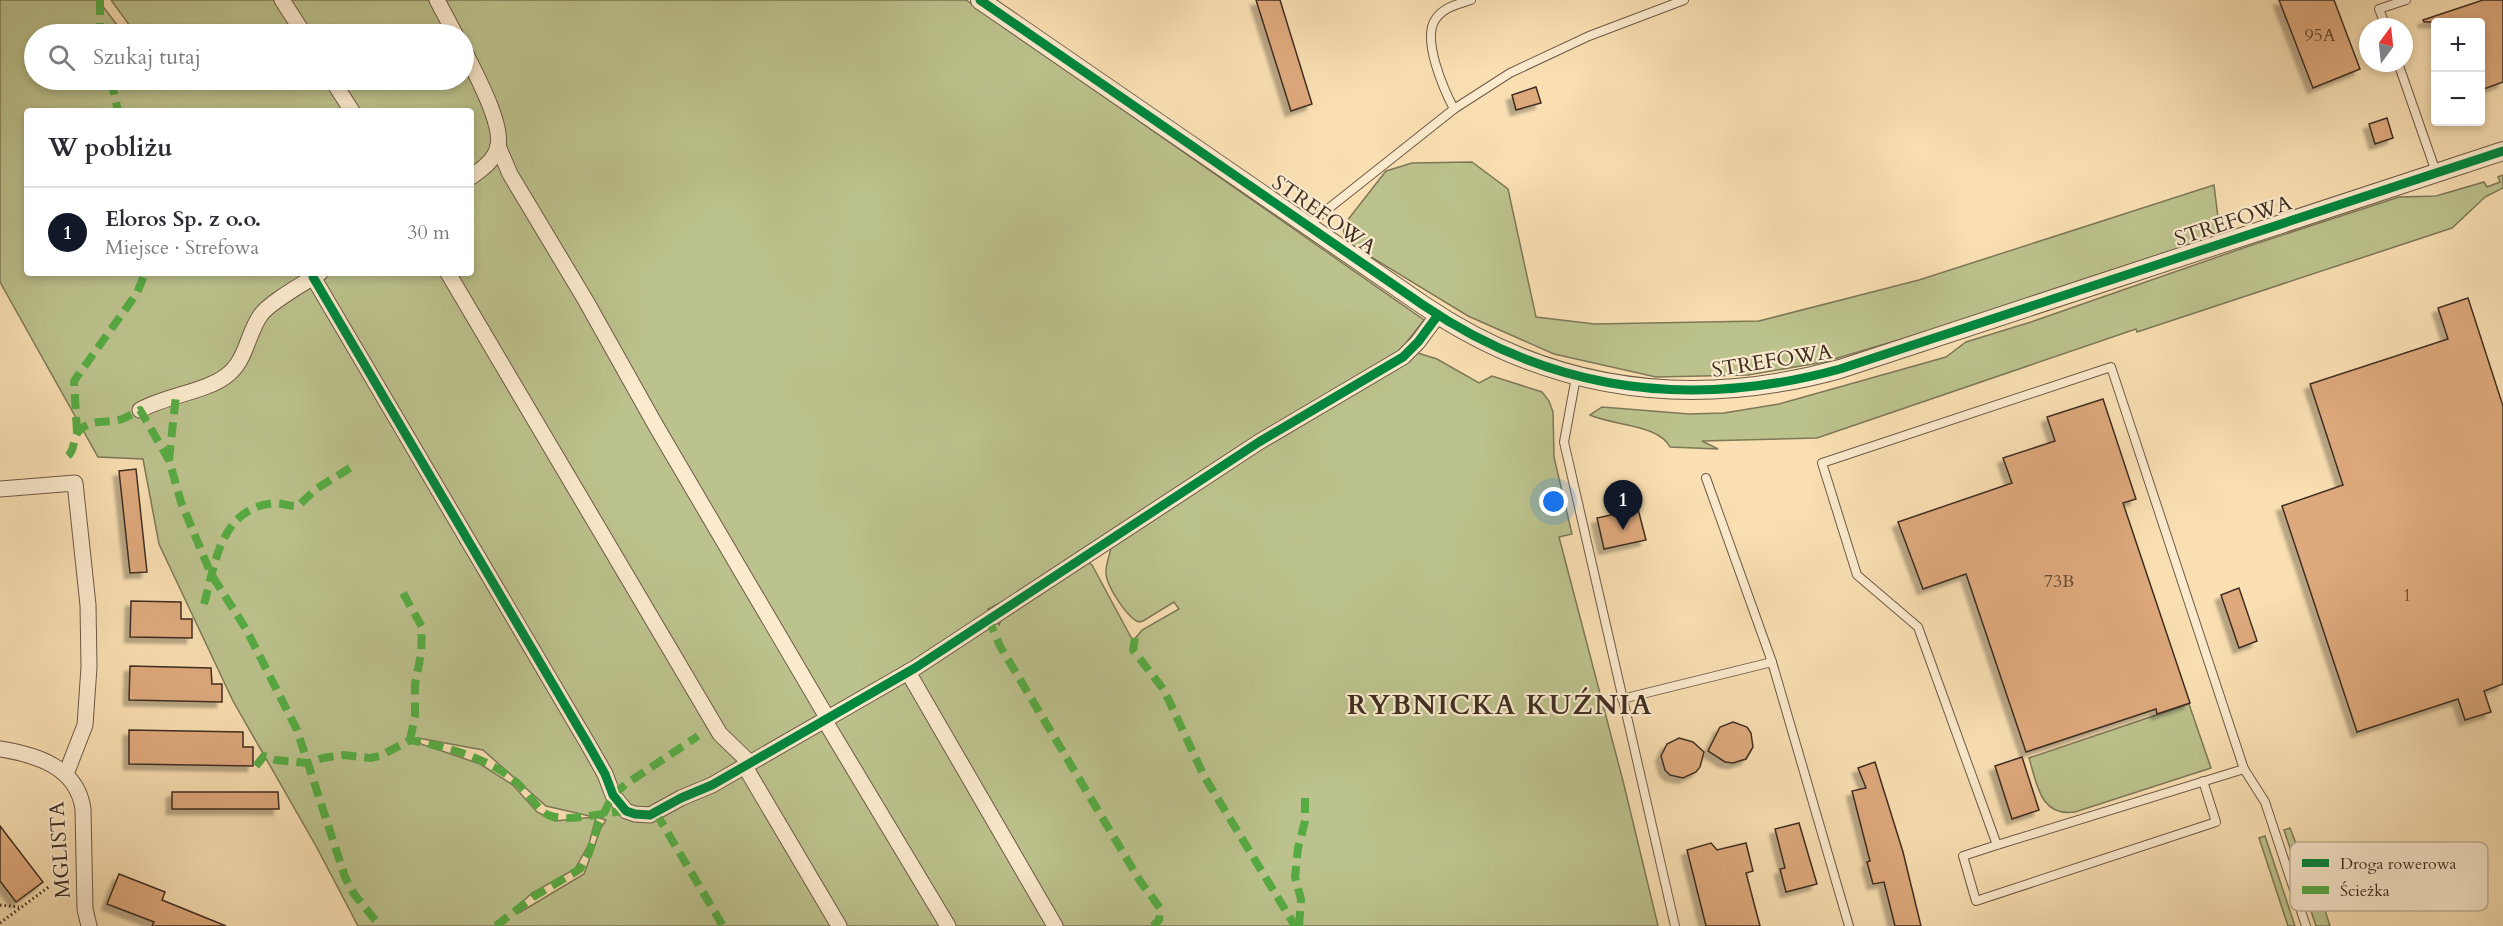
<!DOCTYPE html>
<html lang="pl">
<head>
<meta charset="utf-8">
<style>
  body { margin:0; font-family:Cardo,serif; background:#f2f2f3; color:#2b2b33 }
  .controls { position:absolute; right:18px; top:18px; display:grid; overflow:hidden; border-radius:6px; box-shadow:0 3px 9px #0003 }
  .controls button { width:54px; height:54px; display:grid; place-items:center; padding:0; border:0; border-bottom:2px solid #e1e1e2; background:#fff; color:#2b2b33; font:30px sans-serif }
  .compass { position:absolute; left:2359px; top:18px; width:54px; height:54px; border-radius:50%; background:#fff; box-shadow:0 3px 9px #0003; rotate:15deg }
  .you { position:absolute; left:1554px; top:502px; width:21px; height:21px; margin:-15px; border:4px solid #fff; border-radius:50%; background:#1a73e8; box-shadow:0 0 0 9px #1a73e833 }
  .badge { display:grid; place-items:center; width:39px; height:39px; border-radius:50%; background:#111827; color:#fff; font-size:20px; font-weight:700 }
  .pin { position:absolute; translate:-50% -50px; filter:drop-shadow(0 2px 3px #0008) }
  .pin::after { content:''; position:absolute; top:32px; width:21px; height:18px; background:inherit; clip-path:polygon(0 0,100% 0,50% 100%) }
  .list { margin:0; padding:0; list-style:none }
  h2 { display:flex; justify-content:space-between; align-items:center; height:78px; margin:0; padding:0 24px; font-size:26px }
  h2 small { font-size:20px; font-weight:400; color:#7c7c81 }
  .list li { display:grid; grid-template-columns:39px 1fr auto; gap:18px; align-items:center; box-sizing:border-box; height:90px; padding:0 24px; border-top:2px solid #e1e1e2 }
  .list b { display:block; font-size:22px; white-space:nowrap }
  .list p { margin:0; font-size:20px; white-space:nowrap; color:#7c7c81 }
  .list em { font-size:20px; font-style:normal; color:#7c7c81 }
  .icon { flex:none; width:33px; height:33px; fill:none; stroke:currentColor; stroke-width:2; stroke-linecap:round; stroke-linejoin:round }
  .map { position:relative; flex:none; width:2503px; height:926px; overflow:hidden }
  .search { position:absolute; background:#fff; box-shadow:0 3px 9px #0003; left:24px; top:24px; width:450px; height:66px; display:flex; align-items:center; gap:15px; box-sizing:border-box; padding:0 21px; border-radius:33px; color:#7c7c81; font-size:22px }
  .panel { position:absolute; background:#fff; box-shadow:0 3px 9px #0003; left:24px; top:108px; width:450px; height:168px; border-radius:6px }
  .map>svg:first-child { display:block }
  .green { fill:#bcc28d; stroke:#7e7858; stroke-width:1.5; fill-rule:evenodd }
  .building { fill:#dea97b; stroke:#3f2e22; stroke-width:1.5; filter:url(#shadow) }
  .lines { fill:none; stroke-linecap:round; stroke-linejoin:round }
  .service-casing { stroke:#6e5a46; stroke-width:10 }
  .minor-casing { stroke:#6e5a46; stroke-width:17 }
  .tertiary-casing { stroke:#6e5a46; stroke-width:20 }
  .path { stroke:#3f2e22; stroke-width:3; stroke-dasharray:1.5 3; stroke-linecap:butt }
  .service { stroke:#fbeacd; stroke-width:8 }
  .minor { stroke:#fbeacd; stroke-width:15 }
  .tertiary { stroke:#fbeacd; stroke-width:18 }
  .quiet { stroke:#56ab43; stroke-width:8; stroke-dasharray:15 8; stroke-linecap:butt }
  .cycleway-casing { stroke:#fbeacd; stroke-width:13 }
  .cycleway { stroke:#00873e; stroke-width:9 }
  .labels { text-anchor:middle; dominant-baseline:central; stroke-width:4.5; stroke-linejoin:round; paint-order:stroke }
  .number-label { font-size:18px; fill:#674d38 }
  .street-label { font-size:21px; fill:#3f2e22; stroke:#fbeacd }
  .district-label { font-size:27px; font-weight:bold; letter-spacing:1.5px; fill:#3f2e22; stroke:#fbeacd }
  .key { fill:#fbeacd; stroke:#c3b29a; stroke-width:1.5 }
  .key-label { font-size:16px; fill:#3f2e22 }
</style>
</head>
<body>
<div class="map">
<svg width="2503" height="926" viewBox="0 0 2503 926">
  <defs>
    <filter id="shadow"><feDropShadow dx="-5.5" dy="5.5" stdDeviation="1.5" flood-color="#0004"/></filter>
  </defs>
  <rect width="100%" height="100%" fill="#f9dfb2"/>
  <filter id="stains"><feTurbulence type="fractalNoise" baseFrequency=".00333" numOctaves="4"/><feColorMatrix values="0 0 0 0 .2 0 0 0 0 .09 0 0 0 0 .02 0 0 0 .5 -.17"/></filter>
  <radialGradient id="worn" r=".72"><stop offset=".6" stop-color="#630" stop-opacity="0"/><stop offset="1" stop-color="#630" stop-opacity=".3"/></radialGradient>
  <g class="green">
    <path d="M0,0h98l26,34h-90v46h430v-46h-328l-25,-34h855l458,320 -22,28 35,11 42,24 13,-7 50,16 7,9 4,11 1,45 18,77 -13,3 65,248 34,141h-1300l-42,-80 -83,-145 -74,-157 -16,-85 -45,-2 -98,-175zM27,111h444v162h-444zM1111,547c-1,8 -5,16 -5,24 -1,13 21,47 33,51l4,-1 31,-19 5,7 -37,21 -9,11 -41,-76 -4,-3 -86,56 -3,7 -11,-16zM418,738l65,12 63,56 48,11 -39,4 -18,-9 -24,-27 -33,-21 -59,-20zM596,817l10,3 -5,8 -17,46 -65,39 -3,-5 16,-15 43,-24 14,-25z"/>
    <path d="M1472,162l36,27 28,128 59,7 164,-3 160,-41 295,-95 6,49 -230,79 -166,49 -76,13 -92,2 -102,-23 -86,-38 -123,-75 -2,-15 43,-55 26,-8z"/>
    <path d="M2503,175v13l-18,9 -33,31 -315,104 -1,-3 -319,109 -115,3 16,8 -48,-2c-12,-23 -56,-21 -80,-32l12,-8 87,7 35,-1 55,-9 167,-47 20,-15 65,-20 218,-76 150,-49 37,-1 48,-14 3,5 13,-5 -2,-5z"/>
    <path d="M2189,704l22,64 -136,44c-35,5 -38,-28 -46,-54z"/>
    <path d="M2290,828l28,71 4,2 8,25h-14l-32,-96z"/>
    <path d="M2265,836l30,90h-7l-29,-88z"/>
  </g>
  <g class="building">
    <path d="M1256,0h24l32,104 -21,7z"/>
    <path d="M2279,0h55l26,69 -47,19z"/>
    <path d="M2483,0h20v82l-22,8v-68h-57l-1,-2z"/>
    <path d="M1536,87l5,16 -25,7 -4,-15z"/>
    <path d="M2387,118l6,20 -18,6 -6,-20z"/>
    <path d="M2468,298l35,108v278l-19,7 7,21 -26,8 -7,-21 -101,33 -75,-226 61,-21 -33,-101 138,-45 -10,-31z"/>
    <path d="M2103,399l33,100 -13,4 67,200 -33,11 -1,-5 -130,43 -60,-178 -43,15 -25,-67 114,-39 -9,-25 52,-17 -8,-24z"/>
    <path d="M136,469l11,103 -17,1 -11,-102z"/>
    <path d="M1638,509l8,31 -42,9 -7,-31z"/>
    <path d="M2239,588l18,53 -18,7 -18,-53z"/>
    <path d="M131,601l50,1v17h11v19l-62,-1z"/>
    <path d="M130,666l81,2 1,16h10v18l-93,-2z"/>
    <path d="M1733,722l14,5 4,6 2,14 -7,12 -13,4 -8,-1 -17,-11 12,-24z"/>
    <path d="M129,730l114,2v15h10v19l-124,-2z"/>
    <path d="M1679,738l14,4 11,10 -4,15 -4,5 -13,6 -13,-3 -5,-5 -4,-14 6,-12z"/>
    <path d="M2022,757l17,53 -27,9 -17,-53z"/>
    <path d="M1875,762l28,90 18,74h-26l-11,-44 -11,2 -6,-22 3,-1 -18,-70 14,-3 -8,-20z"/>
    <path d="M172,792h106l1,17h-107z"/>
    <path d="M1799,823l18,61 -31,8 -6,-23 5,-1 -10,-39z"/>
    <path d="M0,826l43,56 -27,20 -16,-21z"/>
    <path d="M1711,843l6,7 29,-7 7,28 -7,2 14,53h-54l-19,-76z"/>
    <path d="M119,874l46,18 -3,8 64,26h-74l2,-4 -47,-18z"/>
  </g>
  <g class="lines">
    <defs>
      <g id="service">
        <path d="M2386,27l-7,-18 27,-9"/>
        <path d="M2398,63l38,109"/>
        <path d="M1454,109c-10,-19 -32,-69 -19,-89 8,-13 23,-16 36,-20"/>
        <path d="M1309,224l145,-115 56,-36 79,-37 95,-36"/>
        <path d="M1576,377l-12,65 111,484"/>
        <path d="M1706,478l66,184 77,264"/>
        <path d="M1622,699l150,-37"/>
        <path d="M2203,781l13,41 -240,79 -13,-45 34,-11 -79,-218 -61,-52 -35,-112 289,-96 133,402 21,33 41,124"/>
        <path d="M1997,845l247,-76"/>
      </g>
      <g id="minor">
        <path d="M282,0l22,34"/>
        <path d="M437,0l18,34"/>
        <path d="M464,50c10,21 39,73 34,96 -3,14 -16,23 -27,31"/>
        <path d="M332,80l20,31"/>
        <path d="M498,146l12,28 76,127 70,125 172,293"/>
        <path d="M448,273l272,461 29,28"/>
        <path d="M313,277l275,467 17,30 8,21 13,16 9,3 15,1 31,-17 31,-13 203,-117 344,-226 144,-85 15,-15 20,-27"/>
        <path d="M140,410c25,-14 67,-19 86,-34 20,-14 21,-41 34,-60 8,-13 46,-34 60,-43"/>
        <path d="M0,489l75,-6 13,122 1,62 -4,58 -19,49"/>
        <path d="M908,672l147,254"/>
        <path d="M825,721l123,205"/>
        <path d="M0,749c37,6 77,18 83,60l2,100 4,17"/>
        <path d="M744,765l95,161"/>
      </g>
      <path id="tertiary" d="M980,0l443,305c128,87 268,105 417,64l663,-218"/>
    </defs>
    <use href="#service" class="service-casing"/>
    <use href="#minor" class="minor-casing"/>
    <use href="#tertiary" class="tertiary-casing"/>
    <g class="path">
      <path d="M0,905l19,2"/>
      <path d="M0,923l50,-37"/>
    </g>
    <use href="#service" class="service"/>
    <use href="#minor" class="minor"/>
    <use href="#tertiary" class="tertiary"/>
    <g class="quiet">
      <path d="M100,0v34"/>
      <path d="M111,80l7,31"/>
      <path d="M77,432l-3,-51 63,-88 8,-20"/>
      <path d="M68,456c8,-7 4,-19 12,-26 12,-12 27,-6 42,-11 6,-2 12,-6 18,-9l29,50 12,42 30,72 35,55 51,101 48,147 9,17 26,32"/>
      <path d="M169,460l7,-65"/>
      <path d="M403,593l19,34 -1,27 -6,30v32l-5,24"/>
      <path d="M204,604c12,-42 16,-96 71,-101 8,0 15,4 23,3l18,-17 34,-21"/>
      <path d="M988,618l12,28 140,235 20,27 -1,12 -6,6"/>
      <path d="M1135,638l-2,12 31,40 40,86 91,150"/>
      <path d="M256,766l8,-10 12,4 32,3 15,-5 21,-3 26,3 10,-2 30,-16c36,7 77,17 106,42 10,8 22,28 32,33 20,8 56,-3 78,-4"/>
      <path d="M656,813l67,113"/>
      <path d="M496,926l37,-29 47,-28 9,-16 9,-28 15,-30 13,-11 72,-48"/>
      <path d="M1299,926l2,-27 -6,-22 3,-29 7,-27v-25"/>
    </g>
    <defs>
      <g id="cycleway">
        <path d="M980,0l443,305c128,87 268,105 417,64l663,-218"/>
        <path d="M313,277l275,467 17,30 8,21 13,16 9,3 15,1 31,-17 31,-13 203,-117 344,-226 144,-85 15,-15 20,-27"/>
      </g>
    </defs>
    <use href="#cycleway" class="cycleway-casing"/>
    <use href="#cycleway" class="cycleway"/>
  </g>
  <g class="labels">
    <g class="number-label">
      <text x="2320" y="35">95A</text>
      <text x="2059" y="581">73B</text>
      <text x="2407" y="595">1</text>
    </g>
    <g class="street-label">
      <text transform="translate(1324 215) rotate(35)">STREFOWA</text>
      <text transform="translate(2233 221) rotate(-18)">STREFOWA</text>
      <text transform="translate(1772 361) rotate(-9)">STREFOWA</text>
      <text transform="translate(60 850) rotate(-94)">MGLISTA</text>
    </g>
    <g class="district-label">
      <text x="1500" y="705">RYBNICKA KUŹNIA</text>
    </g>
  </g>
  <rect x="2290" y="842" width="198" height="69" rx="9" class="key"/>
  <rect x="2302" y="859" width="27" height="8" fill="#00873e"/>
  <rect x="2302" y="886" width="27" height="8" fill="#56ab43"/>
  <g class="key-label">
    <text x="2340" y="869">Droga rowerowa</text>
    <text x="2340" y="896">Ścieżka</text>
  </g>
  <rect width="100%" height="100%" filter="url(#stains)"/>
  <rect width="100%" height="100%" fill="url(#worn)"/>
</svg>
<div class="controls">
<button>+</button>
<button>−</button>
</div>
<svg class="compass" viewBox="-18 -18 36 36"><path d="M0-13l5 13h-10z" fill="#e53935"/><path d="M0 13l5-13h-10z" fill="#7c7c81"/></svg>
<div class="you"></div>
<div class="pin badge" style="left:1623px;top:530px">1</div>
<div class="search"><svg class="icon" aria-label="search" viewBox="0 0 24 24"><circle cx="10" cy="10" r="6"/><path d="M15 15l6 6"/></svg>Szukaj tutaj</div>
<section class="panel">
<h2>W pobliżu<small></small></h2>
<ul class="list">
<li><span class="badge">1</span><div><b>Eloros Sp. z o.o.</b><p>Miejsce · Strefowa</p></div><em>30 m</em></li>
</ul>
</section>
</div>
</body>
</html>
